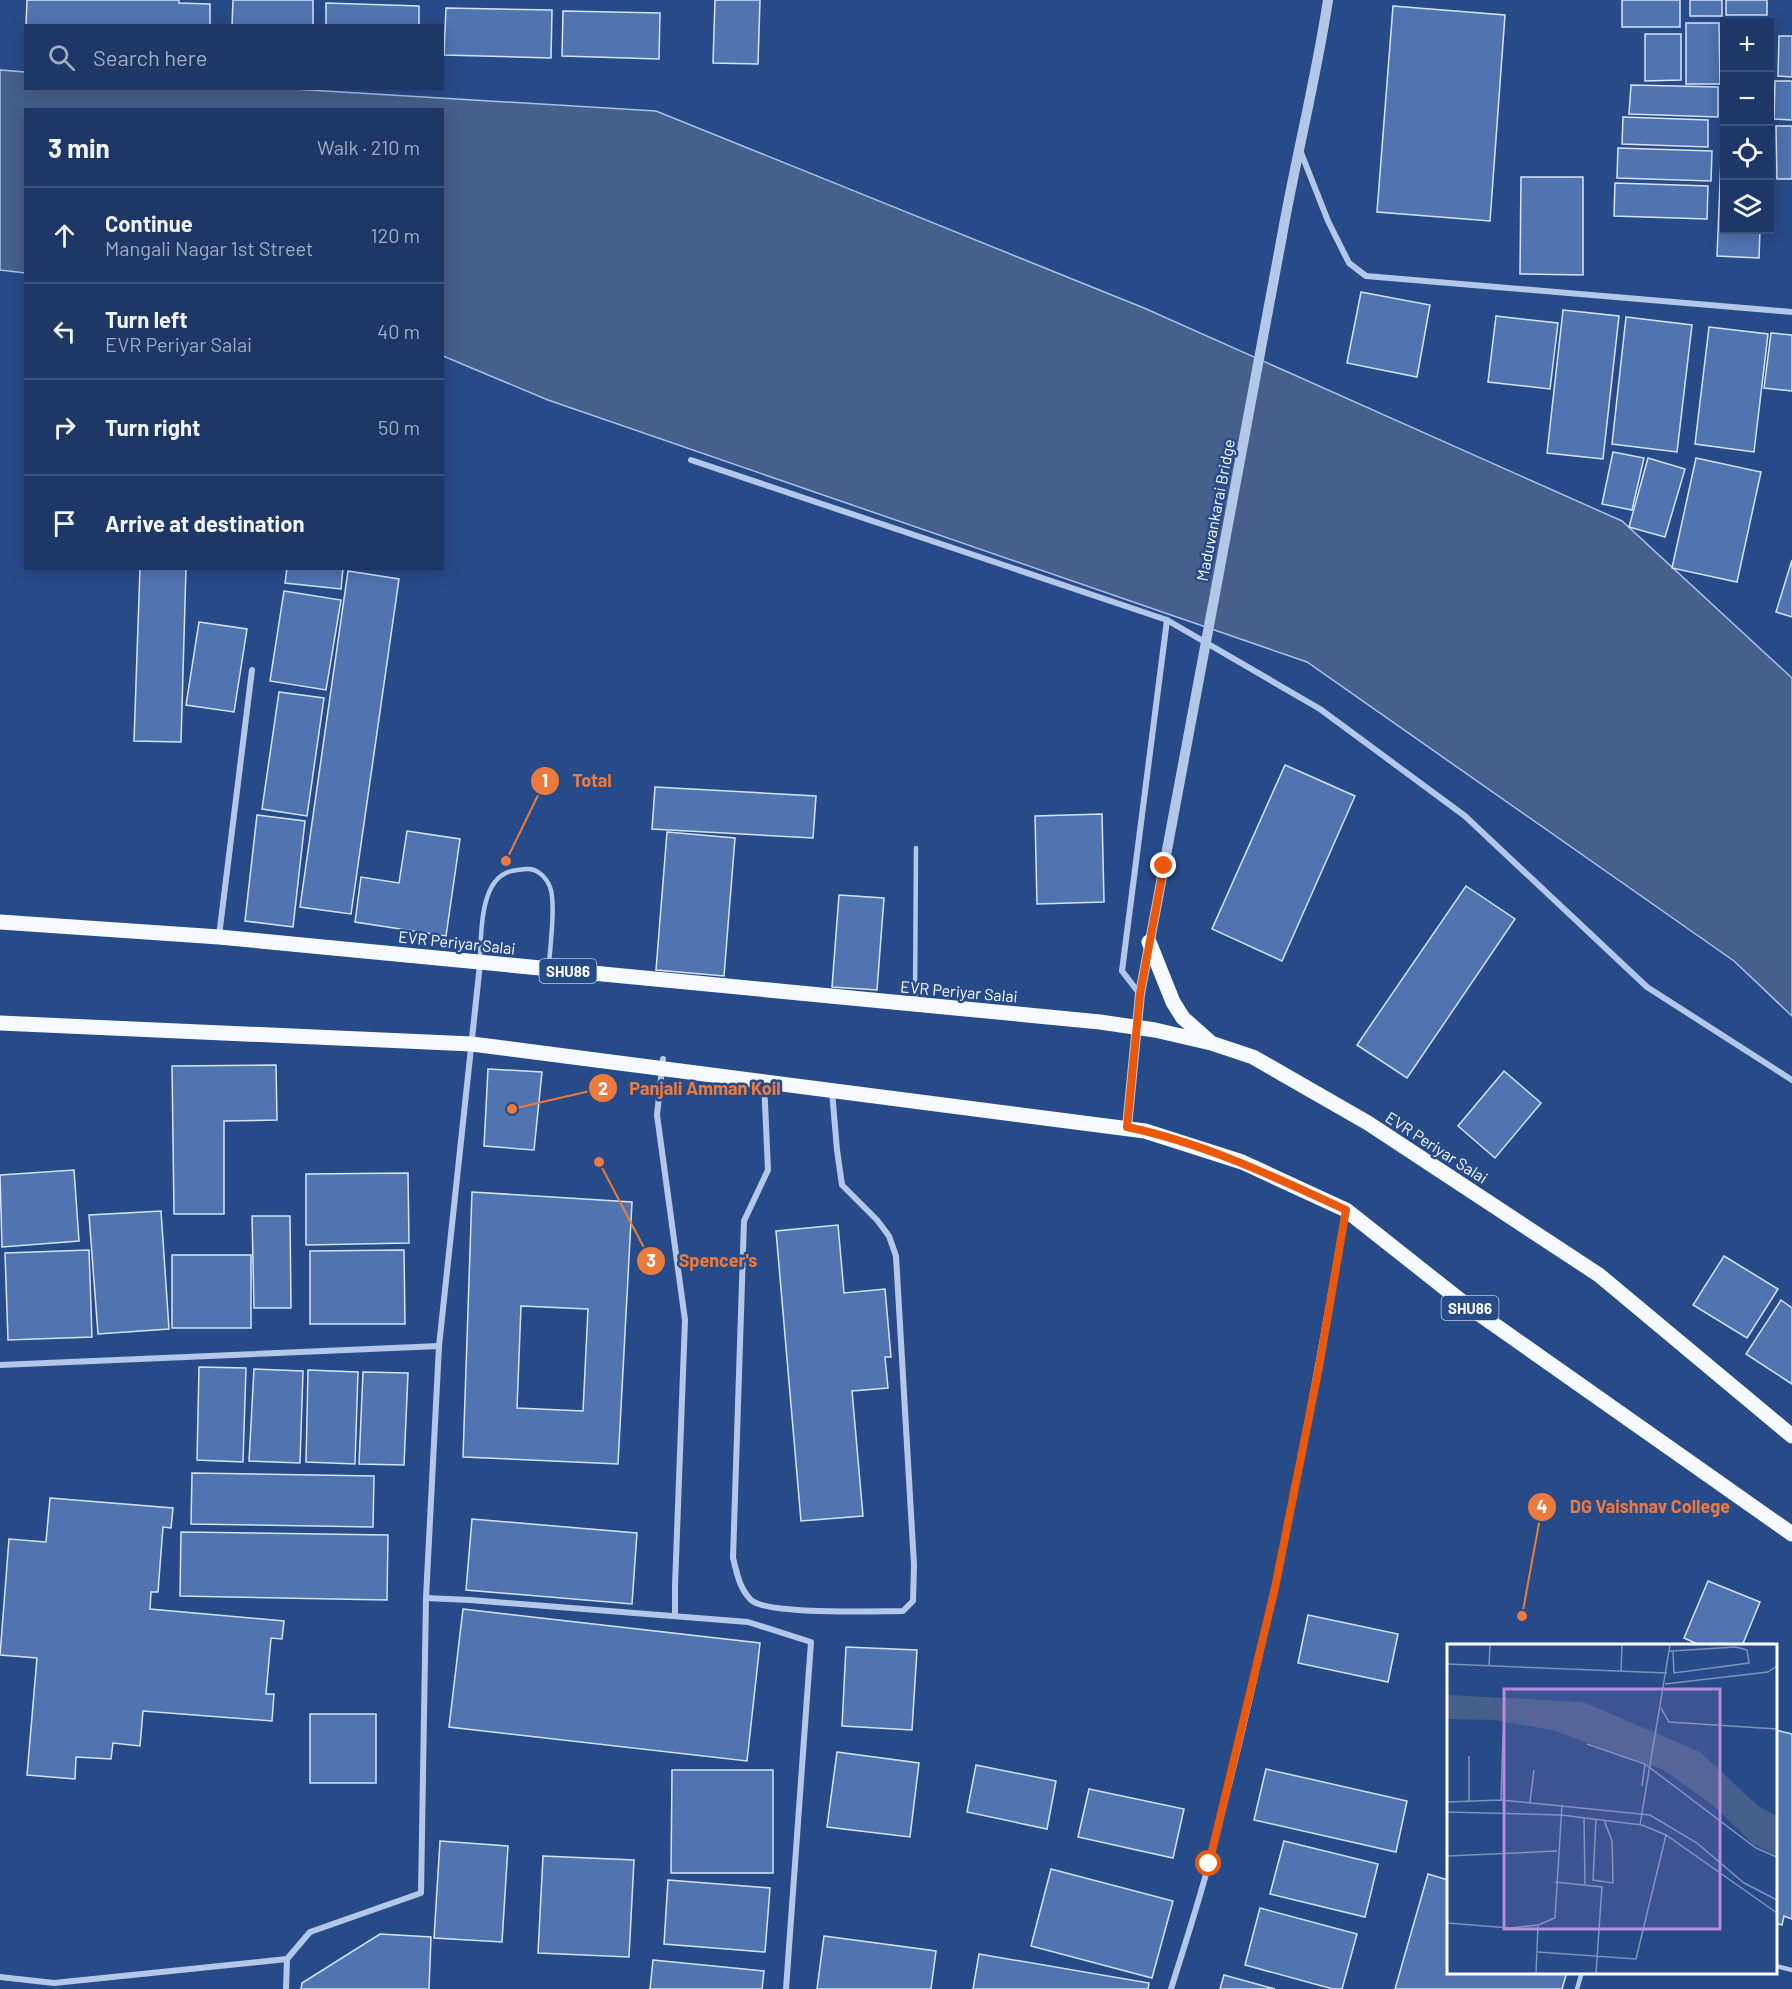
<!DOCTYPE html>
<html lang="en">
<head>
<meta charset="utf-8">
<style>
  body { margin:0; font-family:Barlow,sans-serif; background:#2a436f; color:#f1f3f6 }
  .controls { position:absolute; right:18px; top:18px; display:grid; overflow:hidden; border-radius:0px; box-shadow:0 3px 15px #0003 }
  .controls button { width:54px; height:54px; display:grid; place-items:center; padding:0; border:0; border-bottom:2px solid #3b527a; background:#1d3866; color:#f1f3f6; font:30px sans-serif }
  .stop { position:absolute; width:18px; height:18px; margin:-14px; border:4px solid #ea580c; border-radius:50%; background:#fff }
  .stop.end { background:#ea580c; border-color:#fff; box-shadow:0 2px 6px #0008 }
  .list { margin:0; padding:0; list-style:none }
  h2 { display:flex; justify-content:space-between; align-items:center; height:78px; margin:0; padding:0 24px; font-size:26px }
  h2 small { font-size:20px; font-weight:400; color:#a0acbf }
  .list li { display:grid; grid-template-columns:39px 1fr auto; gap:18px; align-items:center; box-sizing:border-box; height:96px; padding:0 24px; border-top:2px solid #3b527a }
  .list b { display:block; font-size:22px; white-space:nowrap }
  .list p { margin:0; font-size:20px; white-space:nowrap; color:#a0acbf }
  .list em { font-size:20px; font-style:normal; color:#a0acbf }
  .icon { flex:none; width:33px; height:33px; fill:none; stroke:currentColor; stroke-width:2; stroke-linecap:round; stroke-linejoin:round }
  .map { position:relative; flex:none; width:1792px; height:1989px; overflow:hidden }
  .search { position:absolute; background:#1d3866; box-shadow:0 3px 15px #0003; left:24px; top:24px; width:420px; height:66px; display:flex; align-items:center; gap:15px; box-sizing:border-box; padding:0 21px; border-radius:0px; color:#a0acbf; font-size:22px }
  .panel { position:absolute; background:#1d3866; box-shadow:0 3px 15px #0003; left:24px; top:108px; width:420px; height:462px; border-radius:0px }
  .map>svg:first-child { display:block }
  .water { fill:#465f8b; stroke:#a8c2e9; stroke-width:1.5 }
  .building { fill:#4f74b0; stroke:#d7e3f7; stroke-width:1.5; fill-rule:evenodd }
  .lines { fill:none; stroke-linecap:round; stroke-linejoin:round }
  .service { stroke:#b3c8e9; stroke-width:4.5 }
  .minor { stroke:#b3c8e9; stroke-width:6 }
  .tertiary { stroke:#b3c8e9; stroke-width:10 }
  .primary { stroke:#f6f9fe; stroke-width:15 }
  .tertiary-bridge { stroke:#b3c8e9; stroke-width:10 }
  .route { stroke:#ea580c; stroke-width:8 }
  .labels { text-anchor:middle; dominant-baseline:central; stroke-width:5; stroke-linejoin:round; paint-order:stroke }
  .shield { fill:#274b88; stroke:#bec9db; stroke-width:1.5 }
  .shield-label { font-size:15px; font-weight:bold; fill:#fff }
  .street-label { font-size:16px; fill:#fff; stroke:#274b88 }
  .inset-road { fill:none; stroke:#7d93b8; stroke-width:1.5 }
  .view { fill:#b68bdc; fill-opacity:0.15; stroke:#b68bdc; stroke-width:3 }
  .inset-edge { fill:none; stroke:#fff; stroke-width:3 }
  .leader { fill:none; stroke:#ed7a3d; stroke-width:2 }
  .callout-dot { fill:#ed7a3d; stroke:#274b88; stroke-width:2 }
  .mark-label { font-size:18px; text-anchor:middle; font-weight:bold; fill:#fff }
  .callout-label { font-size:18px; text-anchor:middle; font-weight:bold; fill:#ed7a3d; stroke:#274b88; stroke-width:5; stroke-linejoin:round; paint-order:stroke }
</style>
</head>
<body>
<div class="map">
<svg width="1792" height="1989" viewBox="0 0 1792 1989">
  <rect width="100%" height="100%" fill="#274b88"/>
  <path class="water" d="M0,70l25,2 1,16 266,1 364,22 488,197 478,213 170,157v338l-58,-55 -427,-299 -759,-262 -105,-44 -1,-246h-416l-1,163 -25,-3z"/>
  <g class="building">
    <path d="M27,0h152v3l31,1v22h-184z"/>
    <path d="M233,0h80v26h-81z"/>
    <path d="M715,0h45l-2,64 -45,-1z"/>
    <rect x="1622" y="0" width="58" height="27"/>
    <rect x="1690" y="0" width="32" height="16"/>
    <rect x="1726" y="0" width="41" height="15"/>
    <path d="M326,3l93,3v20h-93z"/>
    <path d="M1393,6l112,9 -15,206 -113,-9z"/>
    <path d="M446,8l106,2 -1,48 -107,-3z"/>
    <path d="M563,11l97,2 -1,46 -97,-3z"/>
    <path d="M1724,21h41v1h-41v25z"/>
    <path d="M1686,23h33l1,61h-34z"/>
    <path d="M1645,34h36v46l-36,1z"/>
    <path d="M1779,36h13v41l-14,-1z"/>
    <path d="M1775,81h17v39l-18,-1z"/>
    <path d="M1631,85l87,2v30l-89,-3z"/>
    <path d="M1623,117l85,3v27l-86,-3z"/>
    <path d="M1776,126h16v53h-15z"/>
    <path d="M1722,134h2v96h36l-1,28 -42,-2z"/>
    <path d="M1618,148l94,3 -1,30 -94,-3z"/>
    <path d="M1521,177h62v98l-63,-1z"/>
    <path d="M1615,183l93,3 -1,33 -93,-3z"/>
    <path d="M1361,292l69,13 -13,72 -70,-14z"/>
    <path d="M1563,310l56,6 -16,143 -56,-6z"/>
    <path d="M1496,316l62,7 -8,66 -62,-7z"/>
    <path d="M1626,317l66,8 -15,127 -65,-8z"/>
    <path d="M1709,327l59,7 -14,118 -59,-8z"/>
    <path d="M1771,333l21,2v56l-28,-3z"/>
    <path d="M1613,452l31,6 -12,52 -30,-6z"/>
    <path d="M1648,458l37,11 -20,68 -36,-10z"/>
    <path d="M1696,458l65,14 -24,110 -65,-14z"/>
    <path d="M1792,560v57l-16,-5z"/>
    <path d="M140,568h46l-5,174 -47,-1z"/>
    <path d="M287,568h56l-2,21 -56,-6z"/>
    <path d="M348,571l51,8 -48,335 -51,-7z"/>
    <path d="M284,591l57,9 -15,90 -56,-9z"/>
    <path d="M199,622l48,7 -13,83 -48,-7z"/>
    <path d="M279,692l45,6 -17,118 -45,-7z"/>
    <path d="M1285,765l70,31 -73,165 -70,-32z"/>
    <path d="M655,787l161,9 -3,42 -161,-9z"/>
    <path d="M1102,814l2,88 -67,2 -2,-88z"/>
    <path d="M257,815l48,6 -12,106 -48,-6z"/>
    <path d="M407,831l53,8 -14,97 -91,-14 6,-45 38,6z"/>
    <path d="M667,832l68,6 -11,138 -68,-6z"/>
    <path d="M1466,886l49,33 -108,159 -50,-33z"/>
    <path d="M839,895l45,3 -7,92 -45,-3z"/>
    <path d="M276,1065l1,55 -53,1v93h-50l-2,-148z"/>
    <path d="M488,1069l54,3 -8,78 -50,-4z"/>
    <path d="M1504,1071l37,32 -46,55 -37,-32z"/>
    <path d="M74,1170l5,71 -77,6 -2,-72z"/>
    <path d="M408,1173l1,70 -103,2v-71z"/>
    <path d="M472,1192l160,10 -14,262 -155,-7zM521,1306l67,3 -5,102 -66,-3z"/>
    <path d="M161,1211l8,118 -71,5 -9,-119z"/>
    <path d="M252,1216h38l1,92h-37z"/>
    <path d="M838,1225l6,68 41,-4 6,68h-6l3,31 -36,3 11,125 -62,5 -25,-290z"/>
    <path d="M89,1250l3,87 -84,3 -3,-87z"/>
    <path d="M404,1250l1,74h-95v-73z"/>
    <rect x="172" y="1255" width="79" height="73"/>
    <path d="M1724,1256l54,33 -31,49 -54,-33z"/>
    <path d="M1781,1300l11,8v76l-46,-30z"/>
    <path d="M199,1367l47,1 -3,94 -46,-2z"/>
    <path d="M254,1369l49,2 -3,92 -51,-2z"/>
    <path d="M308,1370l50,2 -3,92 -49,-2z"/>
    <path d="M363,1372l45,1 -4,92 -45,-1z"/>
    <path d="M192,1473l182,3 -1,51 -182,-3z"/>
    <path d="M50,1498l123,10 -2,20 -8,-1 -5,65h-7l-1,17 134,12 -2,18 -11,-1 -5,56h8l-2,27 -129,-10 -3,35 -27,-3 -2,16 -35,-2 -1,22 -48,-4 10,-117 -37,-3 9,-116 37,3z"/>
    <path d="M472,1519l165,14 -5,71 -166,-14z"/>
    <path d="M181,1532l207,3 -1,65 -207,-4z"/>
    <path d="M1708,1581l52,21 -18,44h-40l-18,-8z"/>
    <path d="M463,1609l297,34 -13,118 -298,-34z"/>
    <path d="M1308,1615l90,19 -10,48 -90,-19z"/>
    <path d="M846,1647l71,3 -5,80 -70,-4z"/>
    <rect x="310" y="1714" width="66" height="69"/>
    <path d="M1776,1730l16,4v185l-8,-3 -2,9 -6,-2z"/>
    <path d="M837,1752l82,11 -9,74 -83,-10z"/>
    <path d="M976,1765l80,16 -9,48 -80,-17z"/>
    <path d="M1266,1769l141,32 -11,51 -142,-32z"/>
    <path d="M672,1770h101v103h-102z"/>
    <path d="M1089,1789l95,20 -11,49 -95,-21z"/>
    <path d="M440,1841l68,5 -6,96 -68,-4z"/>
    <path d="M1284,1841l94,23 -13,53 -95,-23z"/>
    <path d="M543,1856l91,4 -5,97 -91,-4z"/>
    <path d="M1051,1869l122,32 -21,77 -121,-32z"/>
    <path d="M1428,1874l20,6v92h119l-5,17h-167z"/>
    <path d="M668,1880l102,8 -5,64 -101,-8z"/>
    <path d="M1260,1908l97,26 -15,55h-9l-88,-24z"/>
    <path d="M380,1934l51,3 -2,52h-128l1,-6z"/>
    <path d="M824,1936l112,15 -5,38h-114z"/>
    <path d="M979,1954l170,29 -1,6h-175z"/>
    <path d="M653,1960l111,11 -2,18h-112z"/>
    <path d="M1224,1975l51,14h-55z"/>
  </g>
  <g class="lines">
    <g class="service">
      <path d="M480,960c1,-24 0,-73 24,-86 6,-4 15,-4 22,-5 11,-1 20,8 24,18 6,16 0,60 -1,78"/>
      <path d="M915,1002l1,-154"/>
      <path d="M1776,1966l16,4"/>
      <path d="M1577,1989l5,-17"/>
    </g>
    <g class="minor">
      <path d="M1300,150l28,71 21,42 17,13 426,36"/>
      <path d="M691,460l476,160 -45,351 17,22"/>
      <path d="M1167,620l153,89 145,107 182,171 145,93"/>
      <path d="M219,936l33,-266"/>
      <path d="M663,1059l-6,56 28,205 -10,266v30"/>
      <path d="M764,1081l4,89 -24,51 -11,337c4,15 6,30 18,42 16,15 125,11 152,11l10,-10 1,-36 -18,-309 -7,-20 -12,-16 -35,-35 -5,-35 -5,-59"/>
      <path d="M0,1365l439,-19"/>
      <path d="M426,1598l44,2 278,22 63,20 -25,347"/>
      <path d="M0,1977l54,6 233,-24"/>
      <path d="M286,1989l1,-30 23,-27 111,-39 5,-295 13,-252 41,-382"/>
      <path d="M1171,1989c13,-42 27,-84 38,-126 57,-214 99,-433 136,-651"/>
    </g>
    <g class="tertiary">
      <path d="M1282,236c14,-79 34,-157 46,-236"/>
      <path d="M1127,1127l13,-133 24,-128"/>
    </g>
    <g class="primary">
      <path d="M0,922l219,15 881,85 55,8 56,13 42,14 115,66 231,152 193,161"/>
      <path d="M1149,942l24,60 10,16 26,23"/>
      <path d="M0,1023l472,21 673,87 97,31 104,48 119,94 327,230"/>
    </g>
    <path class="tertiary-bridge" d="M1164,866l118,-630"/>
  </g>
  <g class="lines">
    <path class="route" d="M1164,866l-24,128 -13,133c77,16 148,50 219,83l-27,157 -44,221 -66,276"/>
  </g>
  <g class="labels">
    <g class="shield">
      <rect x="539.5" y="959" width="57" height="24" rx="4.5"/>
      <rect x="1441.5" y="1296" width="57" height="24" rx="4.5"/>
    </g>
    <g class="shield-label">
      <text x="568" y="971">SHU86</text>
      <text x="1470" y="1308">SHU86</text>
    </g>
    <g class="street-label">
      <text transform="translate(1215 510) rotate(-79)">Maduvankarai Bridge</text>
      <text transform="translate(457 942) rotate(6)">EVR Periyar Salai</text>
      <text transform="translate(959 991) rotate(5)">EVR Periyar Salai</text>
      <text transform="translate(1437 1147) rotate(33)">EVR Periyar Salai</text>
    </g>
  </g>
  <g transform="translate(1447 1644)">
    <rect width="330" height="330" fill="#274b88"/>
    <path d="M0,51l136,7 117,50 57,53 20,11v39l-23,-10 -41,-40 -51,-36 -110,-39 -57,-10 -48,-1z" fill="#465f8b"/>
    <path class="inset-road" d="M222,7h3l63,-4 5,1 7,2 2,13 -75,10 -1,-22M0,20l220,9M42,21l1,-20M174,28l1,-27M218,40l103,-12 9,-6M214,64l8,14 108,7M140,100l58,20 -3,22M22,112v45M198,120l111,84 21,9M54,156l2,-67M0,158l54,-2 149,15 47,28 47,40 33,17M83,158l4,-32M0,168l114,3 81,10 24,10 111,78M137,173l1,67M149,175l-3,61 20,3 -1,-42 -8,-21M193,181l30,-180M0,212l110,-5M108,238l47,5 -6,86M0,279l63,5 28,-3M91,308l98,7 30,-124M89,329l2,-48 17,-7 7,-113"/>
    <path class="view" d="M57,45h216v240h-216z"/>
    <rect width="330" height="330" class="inset-edge"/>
  </g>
  <path class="leader" d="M506 861L545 781M512 1109L603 1088M599 1162L651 1261M1522 1616L1542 1507"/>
  <g class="callout-dot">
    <circle cx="506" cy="861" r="6"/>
    <circle cx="512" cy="1109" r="6"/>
    <circle cx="599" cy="1162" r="6"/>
    <circle cx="1522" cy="1616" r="6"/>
    <circle cx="545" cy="781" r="15"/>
    <circle cx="603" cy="1088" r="15"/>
    <circle cx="651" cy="1261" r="15"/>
    <circle cx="1542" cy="1507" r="15"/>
  </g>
  <g class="mark-label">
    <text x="545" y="787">1</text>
    <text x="603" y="1095">2</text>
    <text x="651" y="1267">3</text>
    <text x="1542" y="1513">4</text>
  </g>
  <g class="callout-label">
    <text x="592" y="787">Total</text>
    <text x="705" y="1095">Panjali Amman Koil</text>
    <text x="718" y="1267">Spencer's</text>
    <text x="1650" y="1513">DG Vaishnav College</text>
  </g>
</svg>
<div class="controls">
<button>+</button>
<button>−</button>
<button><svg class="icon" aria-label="locate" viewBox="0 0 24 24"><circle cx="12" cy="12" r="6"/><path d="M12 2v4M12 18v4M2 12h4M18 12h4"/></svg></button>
<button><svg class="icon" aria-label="layers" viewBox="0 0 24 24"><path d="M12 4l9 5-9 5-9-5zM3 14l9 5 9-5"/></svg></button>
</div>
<div class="stop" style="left:1209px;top:1864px"></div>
<div class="stop end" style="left:1164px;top:866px"></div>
<div class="search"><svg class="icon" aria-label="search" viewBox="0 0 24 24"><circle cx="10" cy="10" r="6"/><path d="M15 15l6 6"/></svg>Search here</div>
<section class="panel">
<h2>3 min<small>Walk · 210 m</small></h2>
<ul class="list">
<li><svg class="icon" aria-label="ahead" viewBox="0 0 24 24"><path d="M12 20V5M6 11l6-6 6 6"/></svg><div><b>Continue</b><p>Mangali Nagar 1st Street</p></div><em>120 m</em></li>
<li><svg class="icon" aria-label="left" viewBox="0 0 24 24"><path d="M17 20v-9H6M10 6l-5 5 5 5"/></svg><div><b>Turn left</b><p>EVR Periyar Salai</p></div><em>40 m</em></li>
<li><svg class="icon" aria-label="right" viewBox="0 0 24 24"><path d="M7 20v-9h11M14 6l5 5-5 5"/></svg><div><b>Turn right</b></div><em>50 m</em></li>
<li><svg class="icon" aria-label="arrive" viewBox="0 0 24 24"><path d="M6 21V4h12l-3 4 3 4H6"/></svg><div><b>Arrive at destination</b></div></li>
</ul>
</section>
</div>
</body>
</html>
